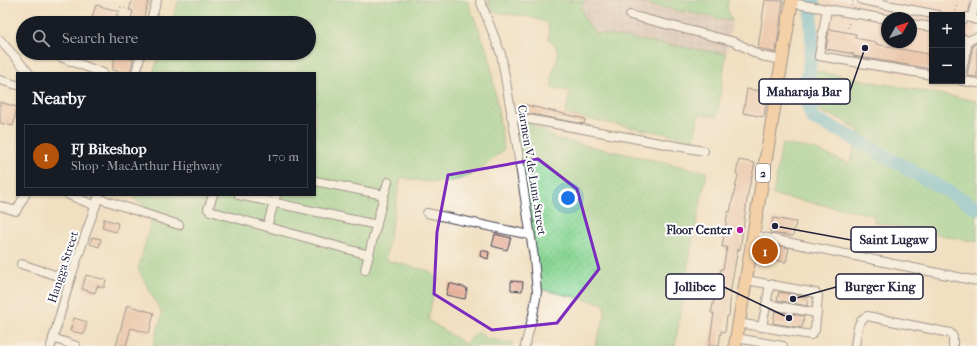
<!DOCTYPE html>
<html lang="en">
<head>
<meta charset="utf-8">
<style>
  body { margin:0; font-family:"IM FELL French Canon",serif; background:#242831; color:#f1f3f6 }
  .controls { position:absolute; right:12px; top:12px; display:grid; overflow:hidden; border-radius:0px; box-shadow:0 1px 3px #0004 }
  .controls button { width:36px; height:36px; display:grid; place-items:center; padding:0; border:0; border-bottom:1px solid #363941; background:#171b24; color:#f1f3f6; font:20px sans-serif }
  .compass { position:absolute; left:881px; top:12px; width:36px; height:36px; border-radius:50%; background:#171b24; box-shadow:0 1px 3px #0004; rotate:50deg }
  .you { position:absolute; left:568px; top:198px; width:14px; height:14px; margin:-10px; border:3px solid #fff; border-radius:50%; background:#1a73e8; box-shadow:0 0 0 6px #1a73e833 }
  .badge { display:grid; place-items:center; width:26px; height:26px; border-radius:50%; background:#b45309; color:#fff; font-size:13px; font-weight:700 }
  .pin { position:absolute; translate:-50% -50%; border:2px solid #fff; box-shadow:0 1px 4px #0006 }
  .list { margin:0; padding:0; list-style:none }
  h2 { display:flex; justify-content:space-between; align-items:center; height:52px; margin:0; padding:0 16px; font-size:17px }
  h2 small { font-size:13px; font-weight:400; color:#9ea1a6 }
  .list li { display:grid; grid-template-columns:26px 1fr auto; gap:12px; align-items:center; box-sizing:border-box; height:64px; margin:0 8px 8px; padding:0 8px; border:1px solid #363941; border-radius:0px }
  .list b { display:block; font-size:15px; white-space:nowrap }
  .list p { margin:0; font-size:13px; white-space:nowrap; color:#9ea1a6 }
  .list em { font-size:13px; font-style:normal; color:#9ea1a6 }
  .icon { flex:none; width:22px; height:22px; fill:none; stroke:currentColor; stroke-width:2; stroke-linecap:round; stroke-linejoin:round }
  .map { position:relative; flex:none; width:977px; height:346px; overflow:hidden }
  .search { position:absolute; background:#171b24; box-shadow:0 1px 3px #0004; left:16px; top:16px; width:300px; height:44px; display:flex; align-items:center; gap:10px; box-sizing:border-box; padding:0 14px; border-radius:22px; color:#9ea1a6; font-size:15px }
  .panel { position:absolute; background:#171b24; box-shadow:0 1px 3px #0004; left:16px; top:72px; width:300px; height:124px; border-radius:0px }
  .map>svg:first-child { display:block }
  .built { fill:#f6d2c4; fill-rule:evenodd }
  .industrial { fill:url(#industrial-grid) }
  .grass { fill:url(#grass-dots); stroke:#547b66 }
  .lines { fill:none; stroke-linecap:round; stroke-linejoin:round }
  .river { stroke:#5cbedb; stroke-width:14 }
  .building { fill:url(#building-back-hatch) }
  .minor-casing { stroke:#413e4f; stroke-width:10 }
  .highway-casing { stroke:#413e4f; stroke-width:14 }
  .path { stroke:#413e4f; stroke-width:1.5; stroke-dasharray:1 3; stroke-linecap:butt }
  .minor { stroke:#fff; stroke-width:8 }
  .highway { stroke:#f7be87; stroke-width:12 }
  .marked { fill:none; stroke:#7b2cbf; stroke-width:3; stroke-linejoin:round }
  .poi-dot { fill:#b5179e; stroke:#fff; stroke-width:1.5 }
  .labels { text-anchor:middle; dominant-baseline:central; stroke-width:4; stroke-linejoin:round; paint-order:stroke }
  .shield { fill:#fff; stroke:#646476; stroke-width:1 }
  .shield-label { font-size:11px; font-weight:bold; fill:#22223b }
  .street-label { font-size:12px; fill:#22223b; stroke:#fff }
  .poi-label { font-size:12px; font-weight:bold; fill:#22223b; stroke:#fff; text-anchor:end }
  .leader { fill:none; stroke:#22223b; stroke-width:1.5 }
  .callout-dot { fill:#22223b; stroke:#fff; stroke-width:1.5 }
  .callout { fill:#fff; stroke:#22223b; stroke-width:1.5 }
  .callout-label { font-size:13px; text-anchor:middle; font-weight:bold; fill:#22223b }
</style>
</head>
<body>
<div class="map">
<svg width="977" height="346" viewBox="0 0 977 346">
  <defs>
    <pattern id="industrial-grid" width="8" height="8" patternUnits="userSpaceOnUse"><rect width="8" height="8" fill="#d1bfbe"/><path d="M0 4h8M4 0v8" fill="none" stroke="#b3a4a4"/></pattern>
    <pattern id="grass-dots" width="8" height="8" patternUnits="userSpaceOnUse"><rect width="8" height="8" fill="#87d492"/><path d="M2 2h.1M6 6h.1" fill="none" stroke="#74b67f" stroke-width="1.8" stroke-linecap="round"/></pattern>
    <pattern id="building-back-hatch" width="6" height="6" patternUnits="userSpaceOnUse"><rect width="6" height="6" fill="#ebb39d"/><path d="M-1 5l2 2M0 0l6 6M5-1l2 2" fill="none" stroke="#c99a88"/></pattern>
  </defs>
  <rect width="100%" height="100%" fill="#fff"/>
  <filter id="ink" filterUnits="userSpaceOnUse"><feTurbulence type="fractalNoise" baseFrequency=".025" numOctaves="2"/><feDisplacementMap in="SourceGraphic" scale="8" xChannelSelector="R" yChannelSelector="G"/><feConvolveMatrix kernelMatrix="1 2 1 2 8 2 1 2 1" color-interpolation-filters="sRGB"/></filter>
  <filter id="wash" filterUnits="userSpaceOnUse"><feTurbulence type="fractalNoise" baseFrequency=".012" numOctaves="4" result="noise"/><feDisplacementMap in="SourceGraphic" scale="16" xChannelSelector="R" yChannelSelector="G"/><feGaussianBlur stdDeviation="0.9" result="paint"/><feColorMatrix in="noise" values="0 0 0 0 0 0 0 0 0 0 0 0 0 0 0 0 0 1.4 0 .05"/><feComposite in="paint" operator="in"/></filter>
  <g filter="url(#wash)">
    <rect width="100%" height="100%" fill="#f0dfc0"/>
    <path class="built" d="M824,0h153v87l-35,-6h20v-66h-30v64l-117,-20zM887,18h24v24h-24z"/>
    <path class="industrial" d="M586,0h39l107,21 -6,33 -130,-21 -10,-10 -5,-17z"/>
    <g class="grass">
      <path d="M179,0h288l22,55 15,94c-36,34 -55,39 -103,28l-16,83 44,11 8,7 -9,42 37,24 12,-12 9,6 27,5 -1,3h-359l9,-32 -24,-45 15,-54 -18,-16v-4h180v-122h-162l7,-20h149v-30h-138z"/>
      <path d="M488,0h98l-5,6c4,16 4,16 15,27l130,21 -9,63 -18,-3 -5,25 -129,-24 5,-24 -18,-3c0,-6 -1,-14 2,-20 4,-12 8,-18 -5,-28l-1,-17 -18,-6 -37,-5z"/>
      <path d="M625,0h104l-2,7 5,14z"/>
      <path d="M814,71l163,30v141l-103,-20v-7l-101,-20 9,-51 32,5 36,15 9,-34 -18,-11 -22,-8 -7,-11z"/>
      <path d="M514,122h14l29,17 150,33 -17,81 -15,93h-80l10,-31v-11l-65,-15z"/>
    </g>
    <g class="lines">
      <path class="river" d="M813,0l-2,18 1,29 -7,50 8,22 35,16 129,73"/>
    </g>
    <g id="blocks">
      <g class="building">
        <path d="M132,0h17l-7,23h-12l3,-12 -4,-1z"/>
        <path d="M765,0l18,1 -7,52 -18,-5z"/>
        <path d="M96,5l22,6 -3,10 -10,-2 -1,4h-14z"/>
        <path d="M829,29l27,5 -1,4 21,4v2l56,11v14l-79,-13 1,-2 -28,-5z"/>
        <path d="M977,43v34l-10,-1 6,-31z"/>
        <path d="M115,55l18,4 -3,14 -18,-3z"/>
        <path d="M747,89l21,3 -4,25 -21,-4z"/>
        <path d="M0,102l17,5 -4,19 -13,-3z"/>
        <path d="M522,104l63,15 -1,5 -64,-12z"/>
        <path d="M739,160l16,3 -7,30 -8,57 -2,-1 -7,38 -2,29h-2l-2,16 -4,-1 -2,15h-10l5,-33h-3l10,-44h2l4,-22h-5l6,-36 2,1 8,-37 -2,-1z"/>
        <path d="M773,218l23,4 -3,14 -23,-3z"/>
        <path d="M104,219l14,4 -2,9 -14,-4z"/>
        <path d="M495,234l16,4 -4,12 -15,-4z"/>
        <path d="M92,237l9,2 -2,8 -9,-3z"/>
        <path d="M765,243l24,5 -3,14 -23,-4z"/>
        <path d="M481,250l8,2 -1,7 -8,-3z"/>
        <path d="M86,275l20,5 -2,8 -7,-2 -2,7 -13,-4z"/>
        <path d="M511,281l12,1 -1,9 -11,-1z"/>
        <path d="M449,283l18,5 -2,11 -19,-4z"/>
        <path d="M779,292l29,5 -1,9 -30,-6z"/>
        <path d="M127,305l27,8 -5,20 -18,-5 -5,18h-10z"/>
        <path d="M775,311l29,5 -2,12 -29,-5z"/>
        <path d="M74,318l13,4 -3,12 -14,-3z"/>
      </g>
    </g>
  </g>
  <g filter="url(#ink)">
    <use href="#blocks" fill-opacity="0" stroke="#413e4f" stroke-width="1"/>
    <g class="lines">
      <defs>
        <g id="minor">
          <path d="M480,0l21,54 15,85 18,119 3,34 -4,23 -8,31"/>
          <path d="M862,0l76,15"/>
          <path d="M791,3l96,16"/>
          <path d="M827,9l-8,47 113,19"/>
          <path d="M630,15l105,27 26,14 21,4"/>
          <path d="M972,17l4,-17"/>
          <path d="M962,20l5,-3 9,3"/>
          <path d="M150,23l7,-23"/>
          <path d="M911,24l21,3"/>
          <path d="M962,38l6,3 9,-4"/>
          <path d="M0,40l29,33"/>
          <path d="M60,57l43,16"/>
          <path d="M962,70l6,-29"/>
          <path d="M136,73l5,-20"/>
          <path d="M0,80l17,5"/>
          <path d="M962,81l15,2"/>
          <path d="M511,116l193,35"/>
          <path d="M315,181l69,14 -19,75"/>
          <path d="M69,195l27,11"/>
          <path d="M213,195l-5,14 2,2 159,44"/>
          <path d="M239,195l138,30"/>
          <path d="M384,195l4,-13"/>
          <path d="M98,198l81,27"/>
          <path d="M0,206l16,5 9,-16"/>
          <path d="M427,213l103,22"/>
          <path d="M267,227l9,-32"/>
          <path d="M753,235l224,46"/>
          <path d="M21,264l49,16"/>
          <path d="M766,304l51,9"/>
          <path d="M738,323l73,12 4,-5 3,-34 -2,-3 -70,-13"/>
          <path d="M762,327l8,-43"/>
          <path d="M53,338l23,8"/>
          <path d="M736,338l47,8"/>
          <path d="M51,346l19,-66 29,-85"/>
          <path d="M855,346c2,-11 1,-25 12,-30l83,17 3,4v9"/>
        </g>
        <path id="highway" d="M735,346l57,-346"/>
      </defs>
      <use href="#minor" class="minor-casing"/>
      <use href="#highway" class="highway-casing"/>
      <g class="path">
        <path d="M852,6l1,-6"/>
        <path d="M955,15l2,-10"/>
        <path d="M107,21l9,2"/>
        <path d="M116,23l5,-16 6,2"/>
        <path d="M848,28l1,-7"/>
      </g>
      <use href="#minor" class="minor"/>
      <use href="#highway" class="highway"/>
    </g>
  </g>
  <path d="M0 0H977V346H0ZM538,159l39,30 22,80 -42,54 -65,7 -58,-36 3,-62 11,-57z" fill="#f0dfc0" fill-opacity=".55" fill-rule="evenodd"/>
  <path class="marked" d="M538,159l39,30 22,80 -42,54 -65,7 -58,-36 3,-62 11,-57z"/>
  <circle class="poi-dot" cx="740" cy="230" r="4"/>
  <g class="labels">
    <rect class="shield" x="756" y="164" width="14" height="18" rx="3"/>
    <g class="shield-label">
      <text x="763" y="173">2</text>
    </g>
    <g class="street-label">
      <text transform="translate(532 170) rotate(81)">Carmen V. de Luna Street</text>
      <text transform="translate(63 267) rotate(-72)">Hangga Street</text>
    </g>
    <g class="poi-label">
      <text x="732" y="230">Floor Center</text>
    </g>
  </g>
  <path class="leader" d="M865 48L850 91M775 226L851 240M793 299L836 287M789 318L724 287"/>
  <g class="callout-dot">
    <circle cx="865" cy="48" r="4"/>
    <circle cx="775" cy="226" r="4"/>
    <circle cx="793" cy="299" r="4"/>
    <circle cx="789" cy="318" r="4"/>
  </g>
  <g class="callout">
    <rect x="759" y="79" width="91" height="25" rx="4"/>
    <rect x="851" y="227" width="85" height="25" rx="4"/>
    <rect x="836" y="274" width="87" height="25" rx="4"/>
    <rect x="666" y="274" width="58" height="25" rx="4"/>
  </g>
  <g class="callout-label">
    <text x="804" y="96">Maharaja Bar</text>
    <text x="894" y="244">Saint Lugaw</text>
    <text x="880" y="291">Burger King</text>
    <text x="695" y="291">Jollibee</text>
  </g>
</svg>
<div class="controls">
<button>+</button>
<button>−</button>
</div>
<svg class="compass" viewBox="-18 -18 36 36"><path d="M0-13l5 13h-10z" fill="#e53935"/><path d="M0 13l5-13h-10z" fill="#9ea1a6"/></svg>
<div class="you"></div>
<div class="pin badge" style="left:765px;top:251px">1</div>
<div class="search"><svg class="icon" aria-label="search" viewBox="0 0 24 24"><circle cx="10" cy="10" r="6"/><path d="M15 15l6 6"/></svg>Search here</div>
<section class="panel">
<h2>Nearby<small></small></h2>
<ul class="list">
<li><span class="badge">1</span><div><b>FJ Bikeshop</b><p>Shop · MacArthur Highway</p></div><em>170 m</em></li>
</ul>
</section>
</div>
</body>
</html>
